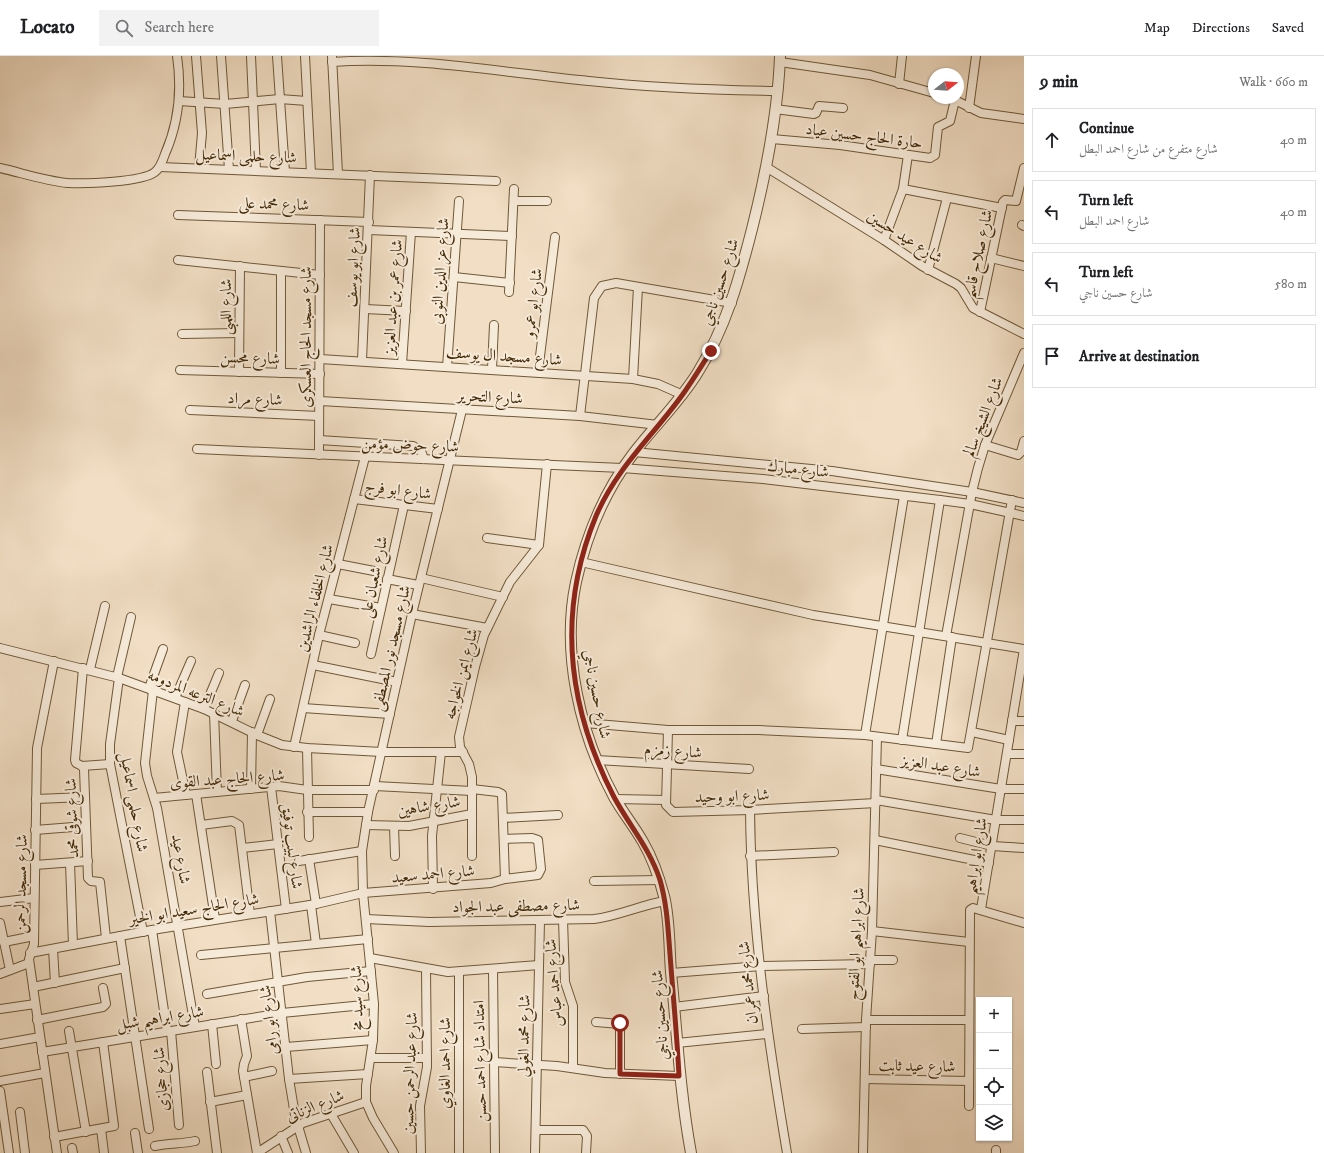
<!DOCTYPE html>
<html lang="en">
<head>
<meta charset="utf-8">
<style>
  body { margin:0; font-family:"IM FELL DW Pica",Amiri,serif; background:#f2f2f2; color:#202124 }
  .controls { position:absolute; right:12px; bottom:12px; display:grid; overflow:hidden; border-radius:0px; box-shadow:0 1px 3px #0004 }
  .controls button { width:36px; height:36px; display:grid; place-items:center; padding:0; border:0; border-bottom:1px solid #e0e0e0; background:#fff; color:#202124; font:20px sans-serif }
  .compass { position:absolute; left:928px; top:12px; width:36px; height:36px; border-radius:50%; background:#fff; box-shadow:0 1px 3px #0004; rotate:73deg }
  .stop { position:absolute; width:12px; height:12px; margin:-9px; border:3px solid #8f2418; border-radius:50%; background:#fff }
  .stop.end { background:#8f2418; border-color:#fff; box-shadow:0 1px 4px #0008 }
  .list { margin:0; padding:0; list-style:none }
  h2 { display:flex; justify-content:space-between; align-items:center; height:52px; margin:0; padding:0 16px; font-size:17px }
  h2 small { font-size:13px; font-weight:400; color:#757577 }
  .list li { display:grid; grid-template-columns:26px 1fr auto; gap:12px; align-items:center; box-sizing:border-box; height:64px; margin:0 8px 8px; padding:0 8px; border:1px solid #e0e0e0; border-radius:0px }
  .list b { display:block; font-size:15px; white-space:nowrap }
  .list p { margin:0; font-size:13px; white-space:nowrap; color:#757577 }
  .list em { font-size:13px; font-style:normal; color:#757577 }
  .icon { flex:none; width:22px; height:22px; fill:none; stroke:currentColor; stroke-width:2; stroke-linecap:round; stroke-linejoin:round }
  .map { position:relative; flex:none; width:1024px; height:1097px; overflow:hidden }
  header { display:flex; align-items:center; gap:24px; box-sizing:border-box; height:56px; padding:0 20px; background:#fff; border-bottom:1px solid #e0e0e0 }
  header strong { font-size:19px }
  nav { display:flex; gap:22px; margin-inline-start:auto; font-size:14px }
  .search { width:280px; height:36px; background:#f2f2f2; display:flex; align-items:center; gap:10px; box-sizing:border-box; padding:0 14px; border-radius:0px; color:#757577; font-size:15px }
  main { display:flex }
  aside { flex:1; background:#fff }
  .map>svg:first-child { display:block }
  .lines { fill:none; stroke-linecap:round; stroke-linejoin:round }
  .minor-casing { stroke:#6f5837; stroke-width:10 }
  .tertiary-casing { stroke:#6f5837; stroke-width:12 }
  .minor { stroke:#f6ead9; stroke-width:8 }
  .tertiary { stroke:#f6ead9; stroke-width:10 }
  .route { stroke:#8f2418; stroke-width:5 }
  .labels { text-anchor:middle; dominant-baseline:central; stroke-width:4; stroke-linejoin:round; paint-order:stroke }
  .street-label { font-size:16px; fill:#442b08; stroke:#f6ead9 }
</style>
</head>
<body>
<header>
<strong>Locato</strong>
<div class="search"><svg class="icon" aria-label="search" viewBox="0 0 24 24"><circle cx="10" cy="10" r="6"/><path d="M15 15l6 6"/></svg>Search here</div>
<nav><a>Map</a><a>Directions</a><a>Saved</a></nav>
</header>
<main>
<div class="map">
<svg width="1024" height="1097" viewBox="0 0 1024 1097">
  <rect width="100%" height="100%" fill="#f1dec4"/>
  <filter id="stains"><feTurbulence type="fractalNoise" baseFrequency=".005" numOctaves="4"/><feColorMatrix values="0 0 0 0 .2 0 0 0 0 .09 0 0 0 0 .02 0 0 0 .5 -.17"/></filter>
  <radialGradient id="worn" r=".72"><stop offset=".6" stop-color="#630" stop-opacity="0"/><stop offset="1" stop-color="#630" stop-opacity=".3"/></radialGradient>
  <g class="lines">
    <defs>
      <g id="minor">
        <path d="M196,0l6,77 -3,35"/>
        <path d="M221,0l8,113"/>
        <path d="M251,0l5,115"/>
        <path d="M277,0l8,116"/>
        <path d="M305,0l6,117"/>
        <path d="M332,0l6,118"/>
        <path d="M332,6c83,-6 174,11 257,19 63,7 125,9 188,10"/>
        <path d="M780,6l90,13 64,18"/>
        <path d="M899,28l3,-28"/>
        <path d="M951,42l30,15 43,6"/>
        <path d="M179,45l46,3 55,-5 27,2"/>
        <path d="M969,52l7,-52"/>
        <path d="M775,53l39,5 2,-1 3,-7 24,2"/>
        <path d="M772,83l68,6 90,13 5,-3 3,-28 12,-6 5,-21"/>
        <path d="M160,111l336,14"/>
        <path d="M766,111l118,73 38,26 34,18 5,4 12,20 51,26"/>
        <path d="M0,112c22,5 46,13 68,15 17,1 75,-1 87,-11 5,-4 8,-12 10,-18 14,-32 17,-64 12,-98"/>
        <path d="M903,133l99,19"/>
        <path d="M514,145h33"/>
        <path d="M178,159l191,7"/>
        <path d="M1022,169l2,1"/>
        <path d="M369,174l143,6"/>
        <path d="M884,184l19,-51 5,-34"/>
        <path d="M991,202l33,8"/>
        <path d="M178,204l142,15"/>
        <path d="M928,214l19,-72"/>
        <path d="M454,221l56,6"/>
        <path d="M509,236l5,-103"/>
        <path d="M365,253l41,2"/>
        <path d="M980,256l23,-110 2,-2 11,1 8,-33"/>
        <path d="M182,278l57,-1"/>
        <path d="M320,303l313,20 25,5 25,11"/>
        <path d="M362,304l8,-185"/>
        <path d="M402,308l9,-132"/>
        <path d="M447,311l12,-166"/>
        <path d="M492,313l2,-44"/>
        <path d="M180,314l140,4"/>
        <path d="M239,316l1,-106"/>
        <path d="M538,316l17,-135"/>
        <path d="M281,317v-102"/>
        <path d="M633,323l5,-92"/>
        <path d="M320,345l260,15 78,9"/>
        <path d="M190,354l129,6"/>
        <path d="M580,360l14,-118 8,-12 14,-3 116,20"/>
        <path d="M319,384l94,6 8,5 3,8"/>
        <path d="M985,389l33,10 3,-3 3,-11"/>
        <path d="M197,393l425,19 141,11 177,21 30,4 54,12"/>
        <path d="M634,396l198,19 140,21 52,11"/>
        <path d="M319,399l1,-235"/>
        <path d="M354,443l84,10"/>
        <path d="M487,482l52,7"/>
        <path d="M581,506l232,53 211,34"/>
        <path d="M338,508l36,7"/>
        <path d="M421,522l82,19"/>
        <path d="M387,523l31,6"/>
        <path d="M329,543l52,9"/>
        <path d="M412,558l75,14"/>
        <path d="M319,579l36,8"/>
        <path d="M946,580l26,-144 6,-24 7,-23 39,-92"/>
        <path d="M0,592l119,30 85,31 53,26 25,10 25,3 75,4h81"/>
        <path d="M371,598l33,-149"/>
        <path d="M54,605l-17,87 -3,196 -5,15 28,194"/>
        <path d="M313,609l84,17"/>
        <path d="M83,612l-8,92 1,3 6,3 2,3 4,109 3,3 9,1 6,56"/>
        <path d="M90,613l15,-63"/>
        <path d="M117,621l14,-60"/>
        <path d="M119,622l-9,66v20l33,168"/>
        <path d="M149,632l14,-39"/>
        <path d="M153,634l-8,73 2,13 10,32 38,219"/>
        <path d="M175,642l16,-37"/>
        <path d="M185,646l-8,50 9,43"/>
        <path d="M303,652l87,6"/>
        <path d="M204,653l15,-36"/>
        <path d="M214,657l3,79"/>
        <path d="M232,665l13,-36"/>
        <path d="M1012,665h12"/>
        <path d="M585,667l83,7h91l106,5 103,13 44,-248"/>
        <path d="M668,674l-2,75 7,7 77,-2 126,-7"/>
        <path d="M972,676l37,8"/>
        <path d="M257,679l13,-36"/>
        <path d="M865,679l39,-239"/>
        <path d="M902,684l38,-240"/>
        <path d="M936,688l16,-107"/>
        <path d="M294,691l25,-112 46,-178"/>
        <path d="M307,692l2,89"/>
        <path d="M1007,698h17"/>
        <path d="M597,704l152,9"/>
        <path d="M82,710l28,-2"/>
        <path d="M876,713l125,20h23"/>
        <path d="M375,730l97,5"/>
        <path d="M271,731l15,122"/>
        <path d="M251,733l1,-57"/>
        <path d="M472,733l26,3 4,2 3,85"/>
        <path d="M196,738l19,125"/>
        <path d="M154,742l125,-12 28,4h67"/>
        <path d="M36,743l49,-2"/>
        <path d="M615,743l51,1"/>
        <path d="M876,744l120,20h28"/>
        <path d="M750,754c1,115 18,230 37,343"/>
        <path d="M307,756h61"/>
        <path d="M503,762l55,-3"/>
        <path d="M201,769l31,-4 7,4 11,89"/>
        <path d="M366,769l43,1 63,-12"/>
        <path d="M394,770l1,30"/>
        <path d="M35,774l51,-4"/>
        <path d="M960,782l32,8 32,2"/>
        <path d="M875,784l114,23"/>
        <path d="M242,792l36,-4"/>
        <path d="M472,800v-79l-3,-13 -9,-17 -1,-10 16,-70 9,-32 26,-53 29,-37 8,-81"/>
        <path d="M750,800l84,-4"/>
        <path d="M309,803l7,45"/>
        <path d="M299,805l63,-10"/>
        <path d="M70,807l3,82"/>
        <path d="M35,809l53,-4"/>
        <path d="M594,825l66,-1"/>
        <path d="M433,833l-1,-53 9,-84"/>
        <path d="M0,846l34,-4"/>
        <path d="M311,849l5,39"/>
        <path d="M981,853l43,-260"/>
        <path d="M270,855l19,168 8,48"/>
        <path d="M366,863l63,3 165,-3c25,-3 47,-14 71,-18"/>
        <path d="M563,863l2,63 8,24v62"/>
        <path d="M0,867l10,47"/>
        <path d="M152,874l15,101"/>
        <path d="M872,875l97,11"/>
        <path d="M120,880l29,193"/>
        <path d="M4,886l30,-6"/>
        <path d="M53,893l2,34"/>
        <path d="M30,897l122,-23 164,-26 47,-11 128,-10 14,-4 33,-4 3,-6 -3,-29 -6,-2 -28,1"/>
        <path d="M201,899l167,-16"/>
        <path d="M370,902l78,14 91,-7"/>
        <path d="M870,904h23"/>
        <path d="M493,913l2,184"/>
        <path d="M671,917l90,-7 109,-2"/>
        <path d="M0,918l29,-11"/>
        <path d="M33,931l92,-19"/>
        <path d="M207,938l100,-17 64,-6"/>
        <path d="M674,951l90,-11"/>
        <path d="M0,953l35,-5"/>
        <path d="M241,963l6,37 -3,8 -1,7 14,82"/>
        <path d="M37,964l66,-13 3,-3 -3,-16"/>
        <path d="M866,964h103"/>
        <path d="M596,966l24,2v50"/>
        <path d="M212,968l4,40"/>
        <path d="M802,973l64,-2"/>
        <path d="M69,975l17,101"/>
        <path d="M171,975l8,94"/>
        <path d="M677,987l90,-9"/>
        <path d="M0,988l40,-7"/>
        <path d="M286,991l87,-7"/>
        <path d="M42,996l240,-39 92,-9"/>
        <path d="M371,1002h56"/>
        <path d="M494,1006l63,4 48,7 74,3"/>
        <path d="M207,1016l10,81"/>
        <path d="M244,1021l28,-6"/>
        <path d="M289,1023l79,-5"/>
        <path d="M865,1023l104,2"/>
        <path d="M0,1025l45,-8"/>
        <path d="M0,1035l9,62"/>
        <path d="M210,1046l37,-7"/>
        <path d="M969,1050l1,-196 3,-2 51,15"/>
        <path d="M20,1056l5,41"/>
        <path d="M331,1058l23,39"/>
        <path d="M298,1070l8,27"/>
        <path d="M101,1073l3,24"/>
        <path d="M536,1074h47l4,6 -1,17"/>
        <path d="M135,1077l3,20"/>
        <path d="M281,1080l7,17"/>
        <path d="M54,1081l60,-11 -11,-84"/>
        <path d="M155,1090c15,-3 27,-2 40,-5"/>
        <path d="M72,1092l1,5"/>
        <path d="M257,1097l46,-30 63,-21"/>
        <path d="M394,1097l-21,-35 -7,-16v-16l7,-46 1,-36 -11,-111 -1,-42 6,-39 44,-198 50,-204"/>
        <path d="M421,1097l-1,-47 7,-39 -1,-98"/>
        <path d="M459,1097v-181"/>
        <path d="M535,1097l5,-233"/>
        <path d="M863,1097l3,-133 6,-89 5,-194"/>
        <path d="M996,1097v-3"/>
      </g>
      <path id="tertiary" d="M691,1097c-11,-60 -14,-120 -20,-181 -2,-25 -1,-52 -7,-76 -5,-19 -11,-37 -21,-54 -9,-16 -20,-29 -29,-45 -34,-63 -53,-144 -38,-215 10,-46 28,-90 57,-128 21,-28 47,-52 65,-82 28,-45 41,-92 54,-143 14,-56 26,-115 28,-173"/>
    </defs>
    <use href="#minor" class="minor-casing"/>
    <use href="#tertiary" class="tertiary-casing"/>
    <use href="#minor" class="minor"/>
    <use href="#tertiary" class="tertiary"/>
  </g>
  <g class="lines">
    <path class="route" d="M620,967v51l59,2c-2,-41 -6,-81 -9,-122 -2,-25 -3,-50 -10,-74 -10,-31 -31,-55 -46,-83 -47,-91 -57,-186 -18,-281 21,-49 57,-80 87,-122 10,-14 19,-29 28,-43"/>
  </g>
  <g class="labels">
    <g class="street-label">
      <text transform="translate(864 80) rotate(7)">حارة الحاج حسين عياد</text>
      <text transform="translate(246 100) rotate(2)">شارع حلمى اسماعيل</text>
      <text transform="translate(274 148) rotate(2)">شارع محمد على</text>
      <text transform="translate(905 181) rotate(32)">شارع عيد حسين</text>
      <text transform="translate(978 198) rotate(-78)">شارع صلاح قاسم</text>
      <text transform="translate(353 211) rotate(-87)">شارع ابو يوسف</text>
      <text transform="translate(440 215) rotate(-86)">شارع عز الدين النوبى</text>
      <text transform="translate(720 226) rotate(-72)">شارع حسين ناجي</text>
      <text transform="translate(393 241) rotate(-86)">شارع عمر بن عبد العزيز</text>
      <text transform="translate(533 247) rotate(-83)">شارع ابو عمرو</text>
      <text transform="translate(226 251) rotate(-90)">شارع اللمبى</text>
      <text transform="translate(306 281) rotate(-90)">شارع مسجد الحاج العسكرى</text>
      <text transform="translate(504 300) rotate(4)">شارع مسجد ال يوسف</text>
      <text transform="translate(250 302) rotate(2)">شارع محسن</text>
      <text transform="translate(490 341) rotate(3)">شارع التحرير</text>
      <text transform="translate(255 343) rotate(2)">شارع مراد</text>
      <text transform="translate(983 361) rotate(-69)">شارع الشيخ سالم</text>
      <text transform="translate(410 389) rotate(2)">شارع حوض مؤمن</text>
      <text transform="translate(798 413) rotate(6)">شارع مبارك</text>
      <text transform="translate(398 434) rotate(7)">شارع ابو فرج</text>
      <text transform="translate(374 521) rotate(-78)">شارع شعبان على</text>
      <text transform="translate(315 542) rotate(-76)">شارع الخلفاء الراشدين</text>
      <text transform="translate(391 592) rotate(-77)">شارع مسجد نور المصطفى</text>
      <text transform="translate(461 618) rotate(-75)">شارع ايمن الخواجه</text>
      <text transform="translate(196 637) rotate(22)">شارع الترعه المردومه</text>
      <text transform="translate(597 638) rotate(79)">شارع حسين ناجي</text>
      <text transform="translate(673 695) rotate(4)">شارع زمزم</text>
      <text transform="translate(941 710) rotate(9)">شارع عبد العزيز</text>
      <text transform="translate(227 723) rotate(-4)">شارع الحاج عبد القوى</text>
      <text transform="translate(732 740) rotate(-2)">شارع ابو وحيد</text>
      <text transform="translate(134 746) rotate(80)">شارع حلمى اسماعيل</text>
      <text transform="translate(429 750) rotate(-9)">شارع شاهين</text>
      <text transform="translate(72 762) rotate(-92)">شارع شوقى محمد</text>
      <text transform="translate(292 790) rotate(83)">شارع لبيب توفيق</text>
      <text transform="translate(976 800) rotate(-81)">شارع ابو ابراهيم</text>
      <text transform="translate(181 803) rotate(80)">شارع عيد</text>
      <text transform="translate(433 818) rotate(-5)">شارع احمد سعيد</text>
      <text transform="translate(21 828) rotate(-89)">شارع مسجد الرحمن</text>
      <text transform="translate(516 850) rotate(-1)">شارع مصطفى عبد الجواد</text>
      <text transform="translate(194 853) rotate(-9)">شارع الحاج سعيد ابو الخير</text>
      <text transform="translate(856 888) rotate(-87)">شارع ابراهيم ابو الفتوح</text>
      <text transform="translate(554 927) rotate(-95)">شارع احمد عباس</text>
      <text transform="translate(748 927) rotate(-96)">شارع محمد عمران</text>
      <text transform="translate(357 942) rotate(-92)">شارع سيد مخ</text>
      <text transform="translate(660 959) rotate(-94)">شارع حسين ناجي</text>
      <text transform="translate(160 962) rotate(-9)">شارع ابراهيم شبل</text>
      <text transform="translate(269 964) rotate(-97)">شارع ابو رامى</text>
      <text transform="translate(524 980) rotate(-89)">شارع محمد الغولي</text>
      <text transform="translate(480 1005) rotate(-91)">امتداد شارع احمد حسن</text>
      <text transform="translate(445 1007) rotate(-90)">شارع احمد الغاوي</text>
      <text transform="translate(917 1010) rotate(1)">شارع عيد ثابت</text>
      <text transform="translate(410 1017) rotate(-88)">شارع عبد الرحمن حسين</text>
      <text transform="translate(161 1023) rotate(-94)">شارع حجازى</text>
      <text transform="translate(315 1050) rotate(-22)">شارع الزناتى</text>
    </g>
  </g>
  <rect width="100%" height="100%" filter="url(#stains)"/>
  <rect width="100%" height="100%" fill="url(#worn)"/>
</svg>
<div class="controls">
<button>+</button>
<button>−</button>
<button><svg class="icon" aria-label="locate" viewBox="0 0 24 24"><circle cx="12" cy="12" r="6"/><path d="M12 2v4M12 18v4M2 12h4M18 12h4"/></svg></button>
<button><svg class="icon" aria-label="layers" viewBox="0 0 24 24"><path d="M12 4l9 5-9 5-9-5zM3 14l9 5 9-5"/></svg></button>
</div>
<svg class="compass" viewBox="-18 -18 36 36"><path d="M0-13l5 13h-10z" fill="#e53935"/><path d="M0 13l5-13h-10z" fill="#757577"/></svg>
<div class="stop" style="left:620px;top:967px"></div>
<div class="stop end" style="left:711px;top:295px"></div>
</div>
<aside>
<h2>9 min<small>Walk · 660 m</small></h2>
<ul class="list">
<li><svg class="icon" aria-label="ahead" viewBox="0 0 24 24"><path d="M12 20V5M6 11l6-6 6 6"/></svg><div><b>Continue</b><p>شارع متفرع من شارع احمد البطل</p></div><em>40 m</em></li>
<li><svg class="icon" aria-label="left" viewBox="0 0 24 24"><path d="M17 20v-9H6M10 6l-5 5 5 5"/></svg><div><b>Turn left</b><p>شارع احمد البطل</p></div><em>40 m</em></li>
<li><svg class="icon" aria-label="left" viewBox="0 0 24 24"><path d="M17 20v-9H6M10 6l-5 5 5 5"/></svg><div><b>Turn left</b><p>شارع حسين ناجي</p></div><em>580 m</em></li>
<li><svg class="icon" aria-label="arrive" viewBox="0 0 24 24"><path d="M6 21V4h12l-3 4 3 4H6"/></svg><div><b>Arrive at destination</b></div></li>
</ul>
</aside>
</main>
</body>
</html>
